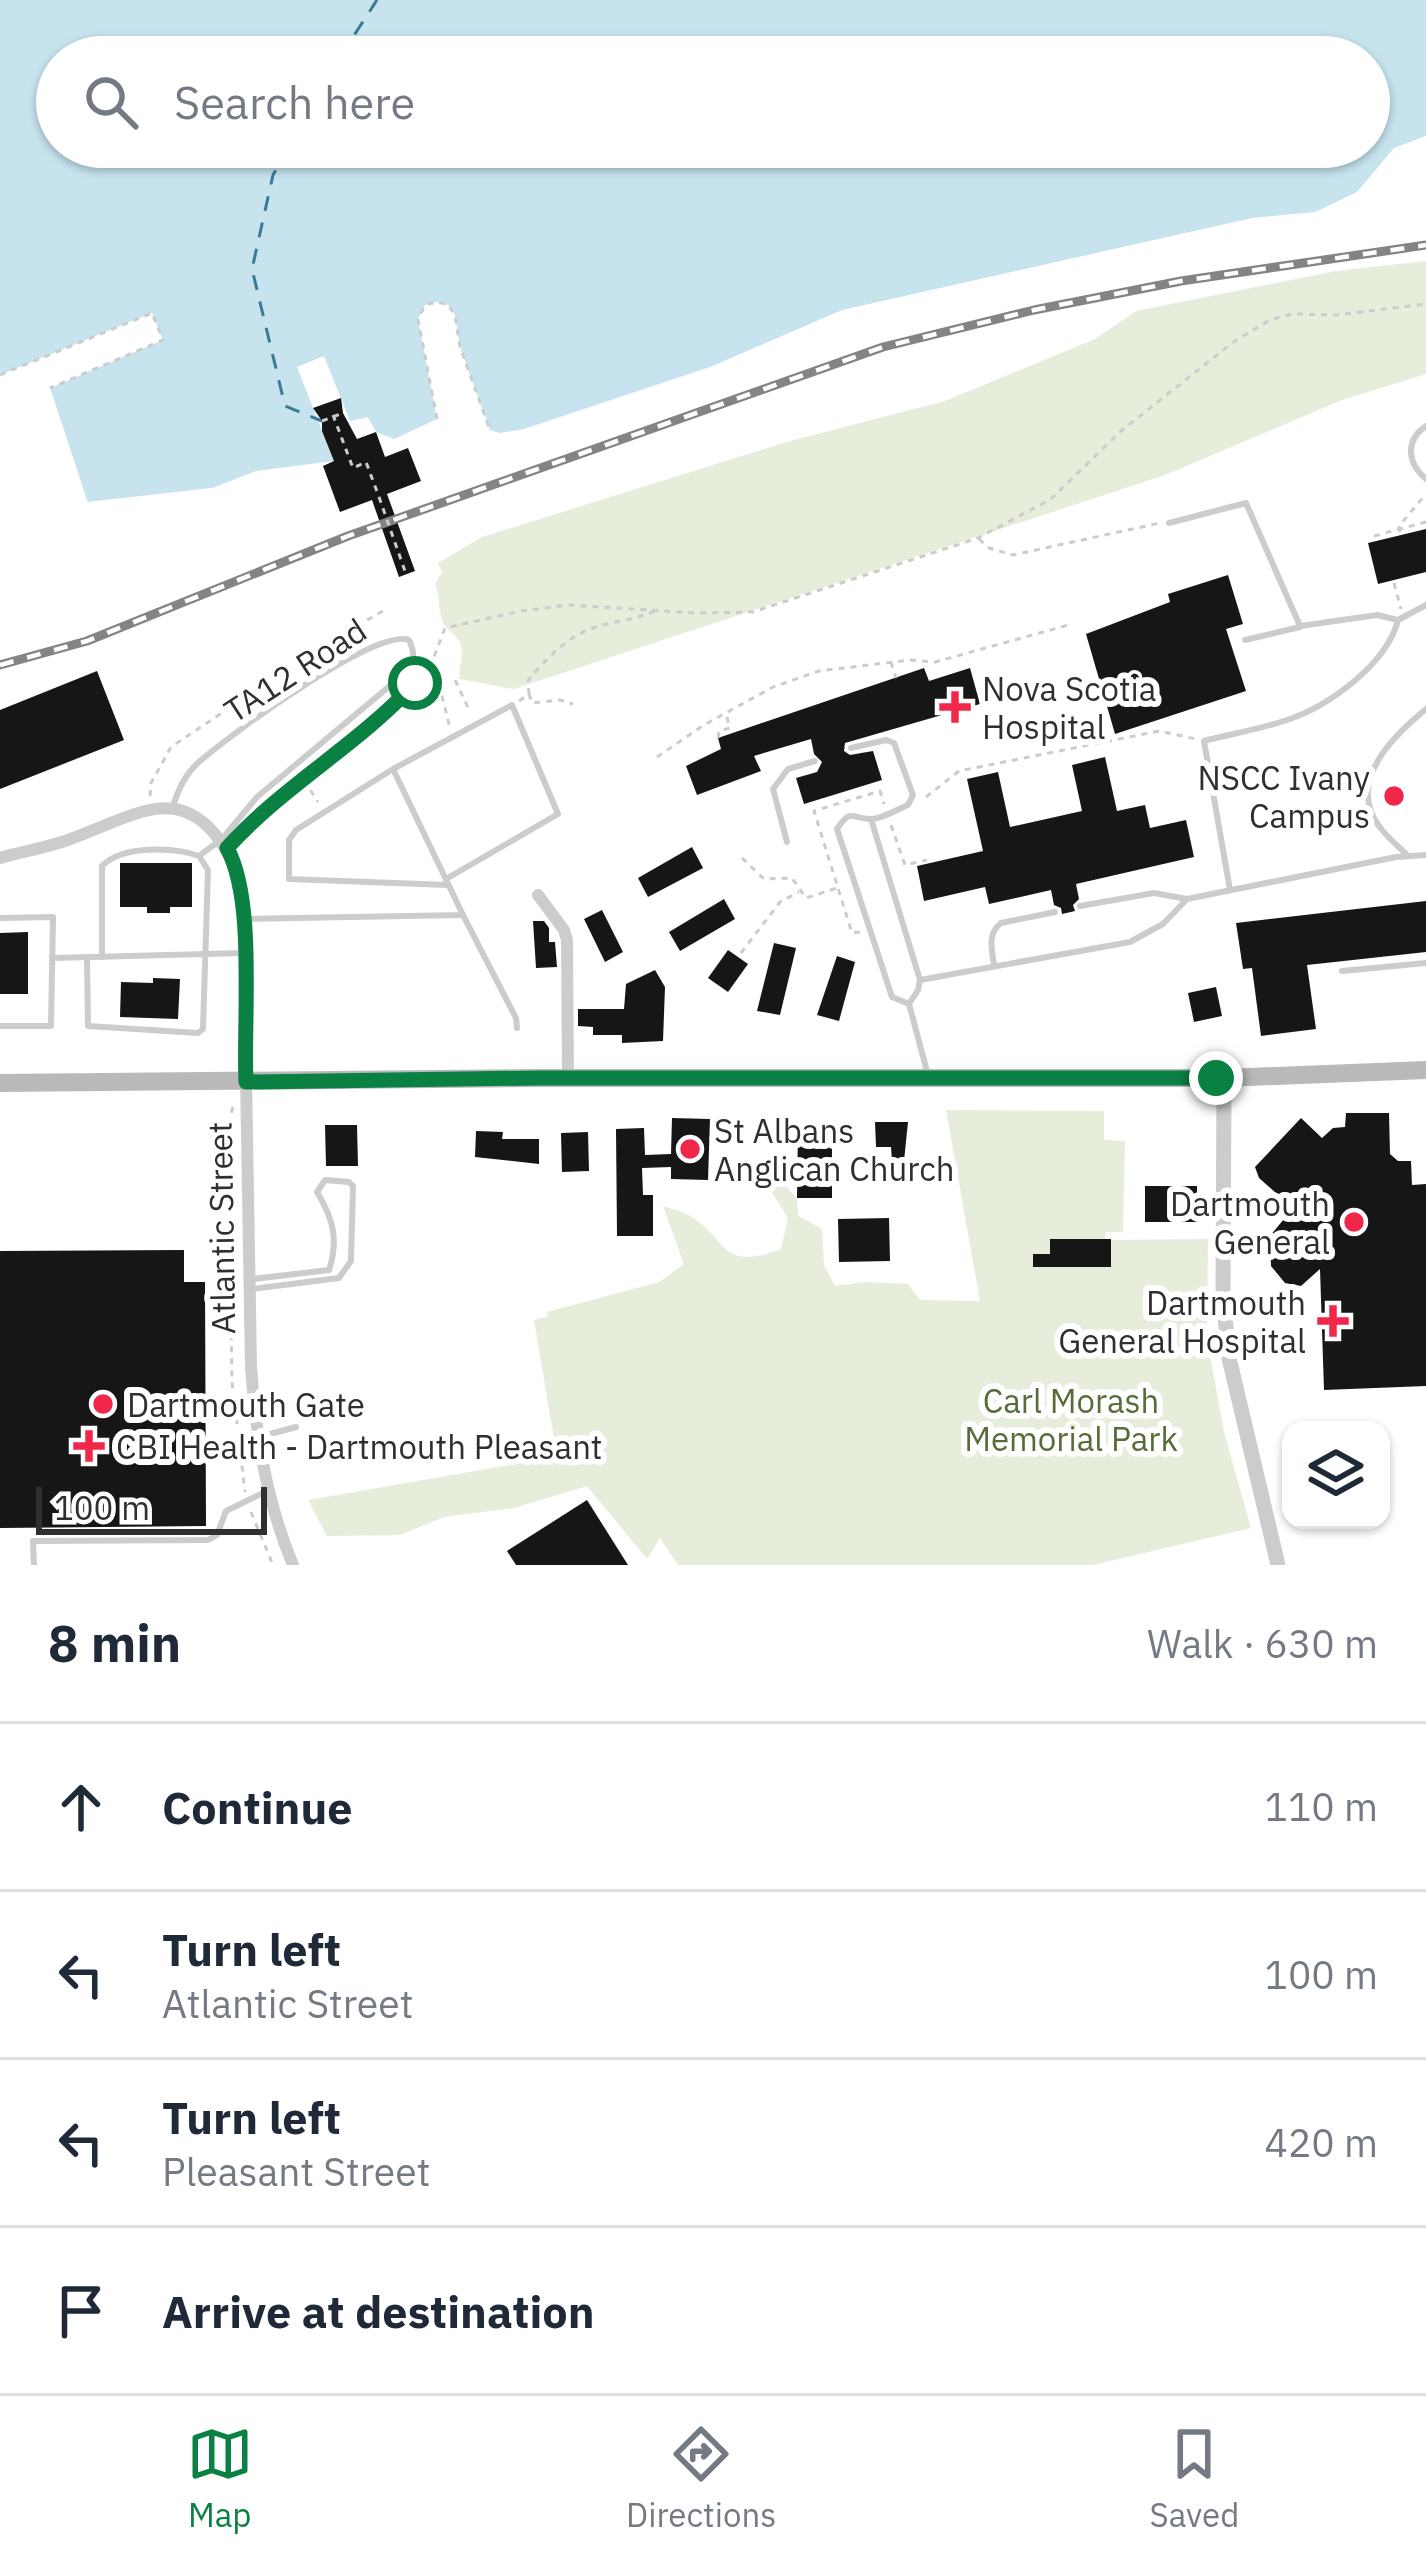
<!DOCTYPE html>
<html lang="en">
<head>
<meta charset="utf-8">
<style>
  body { margin:0; font-family:"IBM Plex Sans",sans-serif; background:#f6f6f7; color:#1f2937 }
  .controls { position:absolute; right:36px; bottom:36px; display:grid; overflow:hidden; border-radius:24px; box-shadow:0 3px 9px #0004 }
  .controls button { width:108px; height:108px; display:grid; place-items:center; padding:0; border:0; border-bottom:3px solid #e0e1e3; background:#fff; color:#1f2937; font:60px sans-serif }
  .scale { position:absolute; left:36px; bottom:30px; width:231px; box-sizing:border-box; padding-left:12px; border:6px solid #2f2f2f; border-top:0; font-size:33px; line-height:42px; white-space:nowrap; color:#2f2f2f; -webkit-text-stroke:9px #fff; paint-order:stroke }
  .stop { position:absolute; width:36px; height:36px; margin:-27px; border:9px solid #0b8043; border-radius:50%; background:#fff }
  .stop.end { background:#0b8043; border-color:#fff; box-shadow:0 3px 12px #0008 }
  .list { margin:0; padding:0; list-style:none }
  h2 { display:flex; justify-content:space-between; align-items:center; height:156px; margin:0; padding:0 48px; font-size:51px }
  h2 small { font-size:39px; font-weight:400; color:#747a83 }
  .list li { display:grid; grid-template-columns:78px 1fr auto; gap:36px; align-items:center; box-sizing:border-box; height:168px; padding:0 48px; border-top:3px solid #e0e1e3 }
  .list b { display:block; font-size:45px; white-space:nowrap }
  .list p { margin:0; font-size:39px; white-space:nowrap; color:#747a83 }
  .list em { font-size:39px; font-style:normal; color:#747a83 }
  .icon { flex:none; width:66px; height:66px; fill:none; stroke:currentColor; stroke-width:2; stroke-linecap:round; stroke-linejoin:round }
  .map { position:relative; flex:none; width:1426px; height:1565px; overflow:hidden }
  .search { position:absolute; background:#fff; box-shadow:0 3px 9px #0004; left:36px; right:36px; top:36px; height:132px; display:flex; align-items:center; gap:30px; box-sizing:border-box; padding:0 42px; border-radius:66px; color:#747a83; font-size:45px }
  .sheet { height:828px; background:#fff }
  nav { display:flex; justify-content:space-around; align-items:center; box-sizing:border-box; height:168px; border-top:3px solid #e0e1e3; background:#fff; font-size:33px; color:#747a83 }
  nav a { display:grid; justify-items:center; gap:6px }
  nav .on { color:#0b8043 }
  .map>svg:first-child { display:block }
  .green { fill:#e7eddb }
  .water { fill:#c6e3ee; fill-rule:evenodd }
  .pier { fill:#fff }
  .lines { fill:none; stroke-linecap:round; stroke-linejoin:round }
  .ferry { stroke:#377b96; stroke-width:3; stroke-dasharray:15 12; stroke-linecap:butt }
  .building { fill:#161616 }
  .path { stroke:#ccc; stroke-width:3; stroke-dasharray:6 6; stroke-linecap:butt }
  .service { stroke:#ccc; stroke-width:6 }
  .minor { stroke:#ccc; stroke-width:12 }
  .tertiary { stroke:#ccc; stroke-width:15 }
  .secondary { stroke:#b9b9b9; stroke-width:18 }
  .rail-casing { stroke:#848484; stroke-width:9 }
  .rail { stroke:#fff; stroke-width:4.5; stroke-dasharray:14; stroke-linecap:butt }
  .path-bridge { stroke:#ccc; stroke-width:3; stroke-dasharray:6 6; stroke-linecap:butt }
  .route { stroke:#0b8043; stroke-width:15 }
  .poi-dot { fill:#f0264b; stroke:#fff; stroke-width:4.5 }
  .labels { text-anchor:middle; dominant-baseline:central; stroke-width:12; stroke-linejoin:round; paint-order:stroke }
  .street-label { font-size:33px; fill:#2f2f2f; stroke:#fff }
  .poi-label { font-size:33px; fill:#2f2f2f; stroke:#fff; text-anchor:start }
  .park-label { font-size:33px; fill:#576d39; stroke:#fff }
</style>
</head>
<body>
<div class="map">
<svg width="1426" height="1565" viewBox="0 0 1426 1565">
  <rect width="100%" height="100%" fill="#fff"/>
  <g class="green">
    <path d="M1426,261v113l-84,26 -177,75 -651,214 -55,-10c0,-13 7,-28 -1,-40 -4,-6 -11,-9 -14,-15 -7,-14 -3,-26 -9,-40l7,-12 -4,-9 44,-26 308,-96 155,-40 150,-62 41,-28 200,-40z"/>
    <path d="M946,1110l158,1v29l21,1 -2,91h-17l-1,8 103,-1 -1,99 17,94 27,96 -158,37h-415l-18,-27 -13,21 -60,-73 -73,22 -70,9 -44,18 -73,1 -19,-36 249,-43 -23,-137 14,-4 -1,-4 112,-30 25,-18 -21,-58c8,3 20,5 27,10 38,22 29,57 91,33l7,-31 -21,-33 9,-11 21,25 1,17 24,13 2,36 11,21 29,-4 44,2 12,16 60,1z"/>
  </g>
  <path class="water" d="M0,0h1426v136l-32,12 -37,44 -42,20 -63,6 -410,92 -132,57 -186,62 -24,4 -10,-3 -30,-83 -5,-32 -7,-10 -11,-3 -12,3 -7,14 19,100 -43,20 -18,-7 -8,-15 -18,4 -26,-65 -27,11 37,94 -78,10 -44,17 -124,15 -38,-115 112,-49 -10,-26 -152,62zM57,57h1312v90h-1312z"/>
  <path class="pier" d="M152,313l11,27 -113,48 37,114 125,-14 3,5 -130,15 -41,-122 111,-49 -6,-16 -148,60 -1,-6z"/>
  <g class="lines">
    <g class="ferry">
      <path d="M340,57l37,-57"/>
      <path d="M289,147l-16,28 -21,94 33,137 37,15"/>
    </g>
  </g>
  <g class="building">
    <path d="M341,398l2,15 14,26 19,-7 9,25 23,-9 13,33 -34,13 28,77 -16,6 -27,-77 -32,12 -17,-46 11,-5 -12,-30v-10l-9,-13z"/>
    <path d="M1426,529v43l-48,12 -10,-41z"/>
    <path d="M1228,575l15,49 -17,5 20,62 -131,43 -29,-100 84,-32 -2,-8z"/>
    <path d="M924,668l5,13 41,-13 10,36 -135,39 -1,8 6,4 23,-4 9,29 -78,24 -8,-26 21,-6 5,-10 -8,-8 -3,-15 -57,17 7,15 -64,24 -11,-29 35,-17 -3,-11z"/>
    <path d="M97,671l27,69 -124,49v-79z"/>
    <path d="M1105,757l12,54 28,-6 5,23 36,-8 8,37 -118,27 3,15 -6,6 2,6 -13,3 -1,-6 -7,-3 -3,-15 -62,14 -4,-17 -61,14 -7,-35 66,-15 -16,-72 31,-7 12,55 72,-16 -10,-46z"/>
    <path d="M692,847l11,21 -55,29 -10,-19z"/>
    <path d="M120,863h72v44h-22v6h-23v-6h-27z"/>
    <path d="M724,899l11,20 -55,32 -11,-19z"/>
    <path d="M1426,901v51l-119,13 9,64 -55,7 -9,-68 -9,1 -7,-46z"/>
    <path d="M602,910l21,42 -18,10 -21,-43z"/>
    <path d="M533,921h11l5,7v14h6l2,25 -21,1z"/>
    <path d="M28,932v62h-28v-61z"/>
    <path d="M774,943l22,5 -16,67 -23,-4z"/>
    <path d="M728,950l20,14 -20,28 -20,-14z"/>
    <path d="M837,956l18,6 -16,59 -22,-6z"/>
    <path d="M655,970l10,17 -2,54 -41,2v-8h-29v-8l-15,-1v-17h46l2,-25z"/>
    <path d="M153,978l27,1 -2,40 -58,-2 1,-35 32,1z"/>
    <path d="M1216,987l6,29 -28,6 -6,-29z"/>
    <path d="M1346,1113h43l1,41 8,7h13l1,24 14,-1v202l-102,4 -4,-121 -19,17 -16,-3 -14,-17 -1,-30 23,-28 -34,-30 -4,-11 46,-49 21,20 11,-10 12,-1z"/>
    <path d="M672,1118l38,1 -2,61 -37,-1v-12l-29,1 1,27h10v41h-36l-1,-107 28,-1 1,27 26,-1z"/>
    <path d="M875,1122h33l-4,39h-12l-1,-14h-15z"/>
    <path d="M798,1124h34v74h-35z"/>
    <path d="M325,1125h32l1,41h-32z"/>
    <path d="M476,1131l27,1 -1,7h37v25l-64,-7z"/>
    <path d="M588,1132l1,39 -27,1 -1,-39z"/>
    <rect x="1145" y="1186" width="52" height="36"/>
    <path d="M889,1218l1,43 -51,1 -1,-43z"/>
    <path d="M1050,1239h61v28h-78v-13h17z"/>
    <path d="M184,1250v32h21l1,244 -206,2v-277z"/>
    <path d="M587,1500l41,65h-112l-9,-14z"/>
  </g>
  <g class="lines">
    <g class="path">
      <path d="M0,375l152,-62 11,27 -113,48"/>
      <path d="M333,415l20,53 13,-6 13,35"/>
      <path d="M437,419l-19,-100 7,-14 12,-3 11,3 7,10 5,32 30,83"/>
      <path d="M322,421l21,-8"/>
      <path d="M1400,532l-1,-6 27,-32"/>
      <path d="M1374,536l52,-14"/>
      <path d="M979,539l10,9 24,7 147,-32"/>
      <path d="M1394,583l7,26"/>
      <path d="M891,662l5,16"/>
      <path d="M455,680l15,32"/>
      <path d="M439,684l11,44"/>
      <path d="M529,694l-1,-13c15,-19 37,-42 60,-51 21,-9 45,-9 67,-19"/>
      <path d="M519,701l10,-7 3,9 28,-3 13,4"/>
      <path d="M718,738l1,-7 11,-3 -4,-14"/>
      <path d="M657,757l47,-32 69,-38 46,-16 91,-11 25,2 137,-38"/>
      <path d="M304,780l14,22"/>
      <path d="M150,796l1,-13 20,-36 139,-93 76,-45"/>
      <path d="M926,797l33,-26 200,-40 37,8"/>
      <path d="M258,815l168,-137 19,-50 76,-17 48,-6 127,8 57,-1 225,-74 73,-39 70,-68 115,-91 34,-20 22,-6 44,1 90,-11"/>
      <path d="M891,825l14,40 22,-5"/>
      <path d="M742,858l22,21 28,-1 14,20 31,-10"/>
      <path d="M860,932l-8,1 -38,-122 66,-20 4,13"/>
      <path d="M741,953l39,-51 19,-10"/>
      <path d="M233,1107l-5,17 4,258 13,110"/>
      <path d="M251,1512l22,53"/>
    </g>
    <g class="service">
      <path d="M1426,426c-21,14 -19,37 0,53"/>
      <path d="M1169,523l77,-20 54,123 77,-11 21,5"/>
      <path d="M1245,640l55,-13"/>
      <path d="M851,748l35,-8 8,3 19,52 -5,10c-10,4 -28,15 -38,14 -19,-1 -19,-11 -33,10l55,168 17,7 9,-14 2,-10 -49,-161"/>
      <path d="M787,842l-14,-53 15,-20 27,-8"/>
      <path d="M1407,855c-13,-13 -30,-26 -36,-44 -15,-40 27,-79 55,-102"/>
      <path d="M446,879l112,-65 -46,-109 -119,64 -97,61 -7,10v39l159,6"/>
      <path d="M1230,890l-26,-149c27,-7 56,-12 83,-21 42,-14 100,-56 111,-100l28,-15"/>
      <path d="M1080,906l74,-13 33,6"/>
      <path d="M463,915l53,103 1,10"/>
      <path d="M0,918l53,-1 -2,109h-51"/>
      <path d="M246,919l217,-4 -69,-144"/>
      <path d="M87,957l1,69 110,7 5,-4 5,-159 -9,-14 23,-17 35,-42 147,-123c10,-12 12,-19 5,-34 -33,-13 -179,95 -209,121 -15,13 -22,29 -28,48"/>
      <path d="M102,957v-91c20,-21 72,-19 97,-10"/>
      <path d="M53,958l190,-5"/>
      <path d="M994,965c-2,-16 -7,-31 7,-42l54,-11"/>
      <path d="M1342,971l84,-8"/>
      <path d="M920,980l210,-38 33,-18 24,-25 209,-42 30,-2"/>
      <path d="M909,1004l19,71"/>
      <path d="M252,1289l87,-11 12,-17 2,-75 -4,-4 -24,-2 -8,12c16,26 22,48 12,78l-76,9"/>
      <path d="M259,1437l37,-10"/>
      <path d="M34,1565l-1,-24 175,-1 9,-5 9,-24 41,-20"/>
    </g>
    <g class="minor">
      <path d="M0,858c21,-6 44,-10 65,-17 27,-9 53,-23 80,-30 59,-16 90,42 98,90l8,466c5,69 15,133 42,198"/>
      <path d="M538,895l26,35 3,10 1,138"/>
    </g>
    <path class="tertiary" d="M1224,1078l-1,217 6,63 49,207"/>
    <path class="secondary" d="M0,1083l537,-5h687l202,-8"/>
    <defs>
      <path id="rail" d="M0,665l87,-24 261,-105 535,-189 151,-37 147,-29 245,-36"/>
    </defs>
    <use href="#rail" class="rail-casing"/>
    <use href="#rail" class="rail"/>
    <path class="path-bridge" d="M379,497l27,77"/>
  </g>
  <g class="lines">
    <path class="route" d="M415,683c-57,62 -131,102 -188,165 29,53 16,171 19,234l291,-4h679"/>
  </g>
  <g class="poi-dot">
    <path d="M949 689h12v12h12v12h-12v12h-12v-12h-12v-12h12z"/>
    <circle cx="1394" cy="796" r="12"/>
    <circle cx="690" cy="1149" r="12"/>
    <circle cx="1354" cy="1222" r="12"/>
    <path d="M1327 1303h12v12h12v12h-12v12h-12v-12h-12v-12h12z"/>
    <circle cx="103" cy="1404" r="12"/>
    <path d="M83 1428h12v12h12v12h-12v12h-12v-12h-12v-12h12z"/>
  </g>
  <g class="labels">
    <g class="street-label">
      <text transform="translate(295 670) rotate(-33)">TA12 Road</text>
      <text transform="translate(221 1228) rotate(-91)">Atlantic Street</text>
    </g>
    <g class="poi-label">
      <text x="982" y="688">Nova Scotia<tspan x="982" dy="38">Hospital</tspan></text>
      <text x="1370" y="777" text-anchor="end">NSCC Ivany<tspan x="1370" dy="38">Campus</tspan></text>
      <text x="714" y="1130">St Albans<tspan x="714" dy="38">Anglican Church</tspan></text>
      <text x="1330" y="1203" text-anchor="end">Dartmouth<tspan x="1330" dy="38">General</tspan></text>
      <text x="1306" y="1302" text-anchor="end">Dartmouth<tspan x="1306" dy="38">General Hospital</tspan></text>
      <text x="127" y="1404">Dartmouth Gate</text>
      <text x="116" y="1446">CBI Health - Dartmouth Pleasant</text>
    </g>
    <g class="park-label">
      <text x="1071" y="1400">Carl Morash<tspan x="1071" dy="38">Memorial Park</tspan></text>
    </g>
  </g>
</svg>
<div class="controls">
<button><svg class="icon" aria-label="layers" viewBox="0 0 24 24"><path d="M12 4l9 5-9 5-9-5zM3 14l9 5 9-5"/></svg></button>
</div>
<div class="scale">100 m</div>
<div class="stop" style="left:415px;top:683px"></div>
<div class="stop end" style="left:1216px;top:1078px"></div>
<div class="search"><svg class="icon" aria-label="search" viewBox="0 0 24 24"><circle cx="10" cy="10" r="6"/><path d="M15 15l6 6"/></svg>Search here</div>
</div>
<section class="sheet">
<h2>8 min<small>Walk · 630 m</small></h2>
<ul class="list">
<li><svg class="icon" aria-label="ahead" viewBox="0 0 24 24"><path d="M12 20V5M6 11l6-6 6 6"/></svg><div><b>Continue</b></div><em>110 m</em></li>
<li><svg class="icon" aria-label="left" viewBox="0 0 24 24"><path d="M17 20v-9H6M10 6l-5 5 5 5"/></svg><div><b>Turn left</b><p>Atlantic Street</p></div><em>100 m</em></li>
<li><svg class="icon" aria-label="left" viewBox="0 0 24 24"><path d="M17 20v-9H6M10 6l-5 5 5 5"/></svg><div><b>Turn left</b><p>Pleasant Street</p></div><em>420 m</em></li>
<li><svg class="icon" aria-label="arrive" viewBox="0 0 24 24"><path d="M6 21V4h12l-3 4 3 4H6"/></svg><div><b>Arrive at destination</b></div></li>
</ul>
</section>
<nav>
<a class="on"><svg class="icon" aria-label="map" viewBox="0 0 24 24"><path d="M3 6l6-2 6 2 6-2v14l-6 2-6-2-6 2zM9 4v14M15 6v14"/></svg>Map</a>
<a><svg class="icon" aria-label="directions" viewBox="0 0 24 24"><path d="M12 3l9 9-9 9-9-9zM9 14v-3h6M13 9l2 2-2 2"/></svg>Directions</a>
<a><svg class="icon" aria-label="saved" viewBox="0 0 24 24"><path d="M7 4h10v16l-5-4-5 4z"/></svg>Saved</a>
</nav>
</body>
</html>
